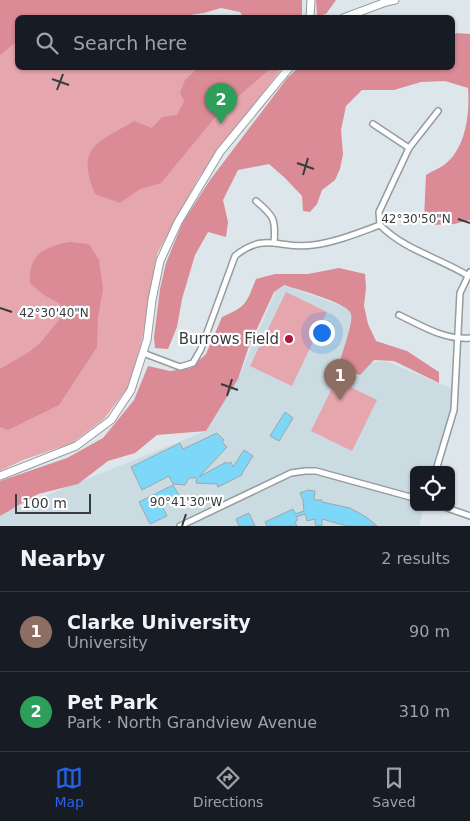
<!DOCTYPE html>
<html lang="en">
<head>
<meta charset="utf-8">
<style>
  body { margin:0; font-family:"DejaVu Sans",sans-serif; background:#20242c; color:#f1f3f6 }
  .controls { position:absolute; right:15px; bottom:15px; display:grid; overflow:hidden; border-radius:8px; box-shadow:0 1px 4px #0004 }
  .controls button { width:45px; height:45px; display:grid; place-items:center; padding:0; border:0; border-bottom:1px solid #363941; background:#171b24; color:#f1f3f6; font:25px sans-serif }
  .scale { position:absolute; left:15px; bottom:12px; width:76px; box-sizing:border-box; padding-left:5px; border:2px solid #383c3d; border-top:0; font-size:14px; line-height:18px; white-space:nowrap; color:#383c3d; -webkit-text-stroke:4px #fff; paint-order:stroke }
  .you { position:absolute; left:321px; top:332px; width:18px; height:18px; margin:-12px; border:4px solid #fff; border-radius:50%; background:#1a73e8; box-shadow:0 0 0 8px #1a73e833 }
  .badge { display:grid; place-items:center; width:32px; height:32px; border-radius:50%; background:#2563eb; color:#fff; font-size:16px; font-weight:700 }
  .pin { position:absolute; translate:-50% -41px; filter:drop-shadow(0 1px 2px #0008) }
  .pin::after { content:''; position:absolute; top:26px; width:18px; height:15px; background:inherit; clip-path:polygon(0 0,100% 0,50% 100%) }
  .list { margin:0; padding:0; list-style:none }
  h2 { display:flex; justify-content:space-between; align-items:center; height:65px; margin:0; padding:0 20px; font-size:21px }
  h2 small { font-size:16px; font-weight:400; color:#9ea1a6 }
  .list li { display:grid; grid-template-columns:32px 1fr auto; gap:15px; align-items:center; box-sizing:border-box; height:80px; padding:0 20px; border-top:1px solid #363941 }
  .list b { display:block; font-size:19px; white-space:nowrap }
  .list p { margin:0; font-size:16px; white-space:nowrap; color:#9ea1a6 }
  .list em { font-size:16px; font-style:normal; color:#9ea1a6 }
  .icon { flex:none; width:28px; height:28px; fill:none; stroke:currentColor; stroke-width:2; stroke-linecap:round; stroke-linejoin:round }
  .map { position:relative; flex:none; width:470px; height:526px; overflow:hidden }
  .search { position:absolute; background:#171b24; box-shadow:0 1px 4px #0004; left:15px; right:15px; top:15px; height:55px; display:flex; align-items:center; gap:12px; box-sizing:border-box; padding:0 18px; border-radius:8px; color:#9ea1a6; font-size:19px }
  .sheet { height:225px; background:#171b24 }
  nav { display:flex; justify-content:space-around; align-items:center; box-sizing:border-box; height:70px; border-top:1px solid #363941; background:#171b24; font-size:14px; color:#9ea1a6 }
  nav a { display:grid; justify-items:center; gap:2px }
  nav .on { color:#2563eb }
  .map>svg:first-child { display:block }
  .built { fill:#cadbe2 }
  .green { fill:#e6a6ae }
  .forest { fill:#da8b96 }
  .building { fill:#7dd7f8; stroke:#9ea7ab }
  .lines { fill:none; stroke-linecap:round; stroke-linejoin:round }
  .minor-casing { stroke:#939c9f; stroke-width:8 }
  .tertiary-casing { stroke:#939c9f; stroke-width:9 }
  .minor { stroke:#fff; stroke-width:5 }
  .tertiary { stroke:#fff; stroke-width:7 }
  .ticks { fill:none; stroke:#383c3d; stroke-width:2 }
  .poi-dot { fill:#ab1746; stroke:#fff; stroke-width:2 }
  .labels { text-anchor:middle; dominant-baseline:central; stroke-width:4.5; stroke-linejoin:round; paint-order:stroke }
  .poi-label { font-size:15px; fill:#383c3d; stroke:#fff; text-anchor:end }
  .ticks-label { font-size:12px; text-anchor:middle; fill:#383c3d; stroke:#fff; stroke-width:4.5; stroke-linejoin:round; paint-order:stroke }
</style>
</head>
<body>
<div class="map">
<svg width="470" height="526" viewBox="0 0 470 526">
  <rect width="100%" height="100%" fill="#dde6ea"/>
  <path class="built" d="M279,283l70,26 2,5 -4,26 -9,27 48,-6 69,29 -1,20 -18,60h-22v37h10l-5,19h-419v-12l206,-83 32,-52z"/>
  <g class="green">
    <path d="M17,22l1,46h264l-84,111 -41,75 -15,86 -14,47 -24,32 -32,24 -49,17 -23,11v-447z"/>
    <path d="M286,292l41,20 -35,74 -42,-20z"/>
    <path d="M336,380l41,20 -25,51 -41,-20z"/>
  </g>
  <g class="forest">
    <path d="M0,0h302v17h-59l-3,-5 -19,-4 -17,5 -35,5h-151l-1,23 -17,14z"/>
    <path d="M316,0h20l-10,14 -9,2z"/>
    <path d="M457,33l13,1v186l-16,4 -22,1 -8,-6 2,-44c6,-4 12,-6 18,-10 22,-16 26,-52 24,-77l-23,-7 -24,1 -27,8h-32l-16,16 -5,24 2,24 -3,15 -5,11 -13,10 -5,14 -7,8 -7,-1 -1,-15 -17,-18 -16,-14 -31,6 -15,30 5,22 -2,15 -18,-5 -13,23 -13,44 -5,28 -9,22 -13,-1 -1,-11 6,-48 6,-26 17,-41 27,-42 78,-103 10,-9h154l1,-33z"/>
    <path d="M198,68h73l-54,47 -56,68 -21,6 -20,14 -25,-9c-20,-48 3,-51 39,-73l18,7 10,-11 15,-2 7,-14 -4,-8 5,-13z"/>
    <path d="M70,242l19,2 10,16 4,29 -5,28 -1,30 -38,58 -51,25 -8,-3v-58l29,-17 12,-10 23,-28 -4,-10 -16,-9 -14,-12c-2,-29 14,-36 40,-41z"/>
    <path d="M339,268l26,6 1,14 -2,18 4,18 8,17 31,10 32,21v11l-45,-22 -20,-1 -14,15 -22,-8c3,-11 15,-43 13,-53 -2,-11 -55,-25 -67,-29l-10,7 -25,54 -11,33 -32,52 -49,4 -22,18 -27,8 -30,23 -40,10 -38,22v-35l67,-23 36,-20 31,-38 14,-34 22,5 21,-3 15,-14 16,-37c25,-11 24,-13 34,-38l19,-5h33z"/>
  </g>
  <g class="building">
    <path d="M285,412l8,6 -14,23 -9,-5z"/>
    <path d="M217,433l7,7 -2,2 5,5 -28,30 27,-15 1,2 4,-2 2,5 11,-17 9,6 -11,17v2l-24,12 -1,-3 -21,-1 1,-5h-8l-4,7 -12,-1 -4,-8 -27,14 -11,-23 49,-24 3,6z"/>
    <path d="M173,485l7,12 -18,9 5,10 -17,8 -11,-22z"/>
    <path d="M308,490l7,1 -1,9h8v2l28,6 16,9 11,9h-30l-25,-7v7l-7,-1v-6l-8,2 -2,-7 -9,3 2,3 -3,2 2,4h-30l-2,-4 28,-13 2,5 9,-3 -1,-11 -3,-7z"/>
    <path d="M249,513l6,13h-16l-3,-7z"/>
  </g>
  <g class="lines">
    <defs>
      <g id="minor">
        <path d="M438,111l-29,37 -30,64 1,13c23,24 59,33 87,50"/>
        <path d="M373,124l36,24"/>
        <path d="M256,201c18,15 20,18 18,42"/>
        <path d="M399,315c23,11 45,25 71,23"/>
        <path d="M143,353l37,14 13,-4 8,-14 34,-93c30,-25 46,-6 78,-11 23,-3 45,-12 67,-20"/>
        <path d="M436,470l18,-60 6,-117 10,-21"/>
        <path d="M444,507l26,9"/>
        <path d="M180,526l111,-53 14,-2h11l98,27"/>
      </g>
      <g id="tertiary">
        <path d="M310,18l1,-18"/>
        <path d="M343,18l43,-16 9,-2"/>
        <path d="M0,476l76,-30 35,-26 20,-30 16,-50 5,-40 8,-39 18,-39 42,-70 69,-84"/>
      </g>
    </defs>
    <use href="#minor" class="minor-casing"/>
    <use href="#tertiary" class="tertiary-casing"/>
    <use href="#minor" class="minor"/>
    <use href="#tertiary" class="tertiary"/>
  </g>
  <path class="ticks" d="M52,79l17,6M57,90l6,-16M297,163l17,6M303,175l5,-17M458,219l12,4M0,308l12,4M221,384l17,6M227,396l5,-17M182,526l4,-12"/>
  <circle class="poi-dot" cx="289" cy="339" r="5"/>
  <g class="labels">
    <g class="poi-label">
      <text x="279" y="339">Burrows Field</text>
    </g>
  </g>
  <g class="ticks-label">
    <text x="416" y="223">42°30'50"N</text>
    <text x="54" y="317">42°30'40"N</text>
    <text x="186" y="506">90°41'30"W</text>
  </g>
</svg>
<div class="controls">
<button><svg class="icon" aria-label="locate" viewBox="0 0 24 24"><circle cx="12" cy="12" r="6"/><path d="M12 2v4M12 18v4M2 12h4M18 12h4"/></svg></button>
</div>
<div class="scale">100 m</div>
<div class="you"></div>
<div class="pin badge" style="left:340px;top:400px;background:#8d6e63">1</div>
<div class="pin badge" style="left:221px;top:124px;background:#2e9e5b">2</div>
<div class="search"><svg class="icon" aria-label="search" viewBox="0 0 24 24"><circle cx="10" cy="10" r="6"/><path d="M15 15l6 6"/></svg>Search here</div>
</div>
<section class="sheet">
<h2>Nearby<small>2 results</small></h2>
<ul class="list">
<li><span class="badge" style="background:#8d6e63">1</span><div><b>Clarke University</b><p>University</p></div><em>90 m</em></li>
<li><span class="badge" style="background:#2e9e5b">2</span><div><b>Pet Park</b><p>Park · North Grandview Avenue</p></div><em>310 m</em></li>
</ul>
</section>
<nav>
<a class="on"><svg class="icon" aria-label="map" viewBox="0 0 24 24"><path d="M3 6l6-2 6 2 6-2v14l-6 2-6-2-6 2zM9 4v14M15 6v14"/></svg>Map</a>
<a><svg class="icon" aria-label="directions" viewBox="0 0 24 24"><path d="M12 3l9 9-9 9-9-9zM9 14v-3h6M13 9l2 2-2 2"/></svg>Directions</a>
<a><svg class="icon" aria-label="saved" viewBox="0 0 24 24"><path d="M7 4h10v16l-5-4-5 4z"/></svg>Saved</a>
</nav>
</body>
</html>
